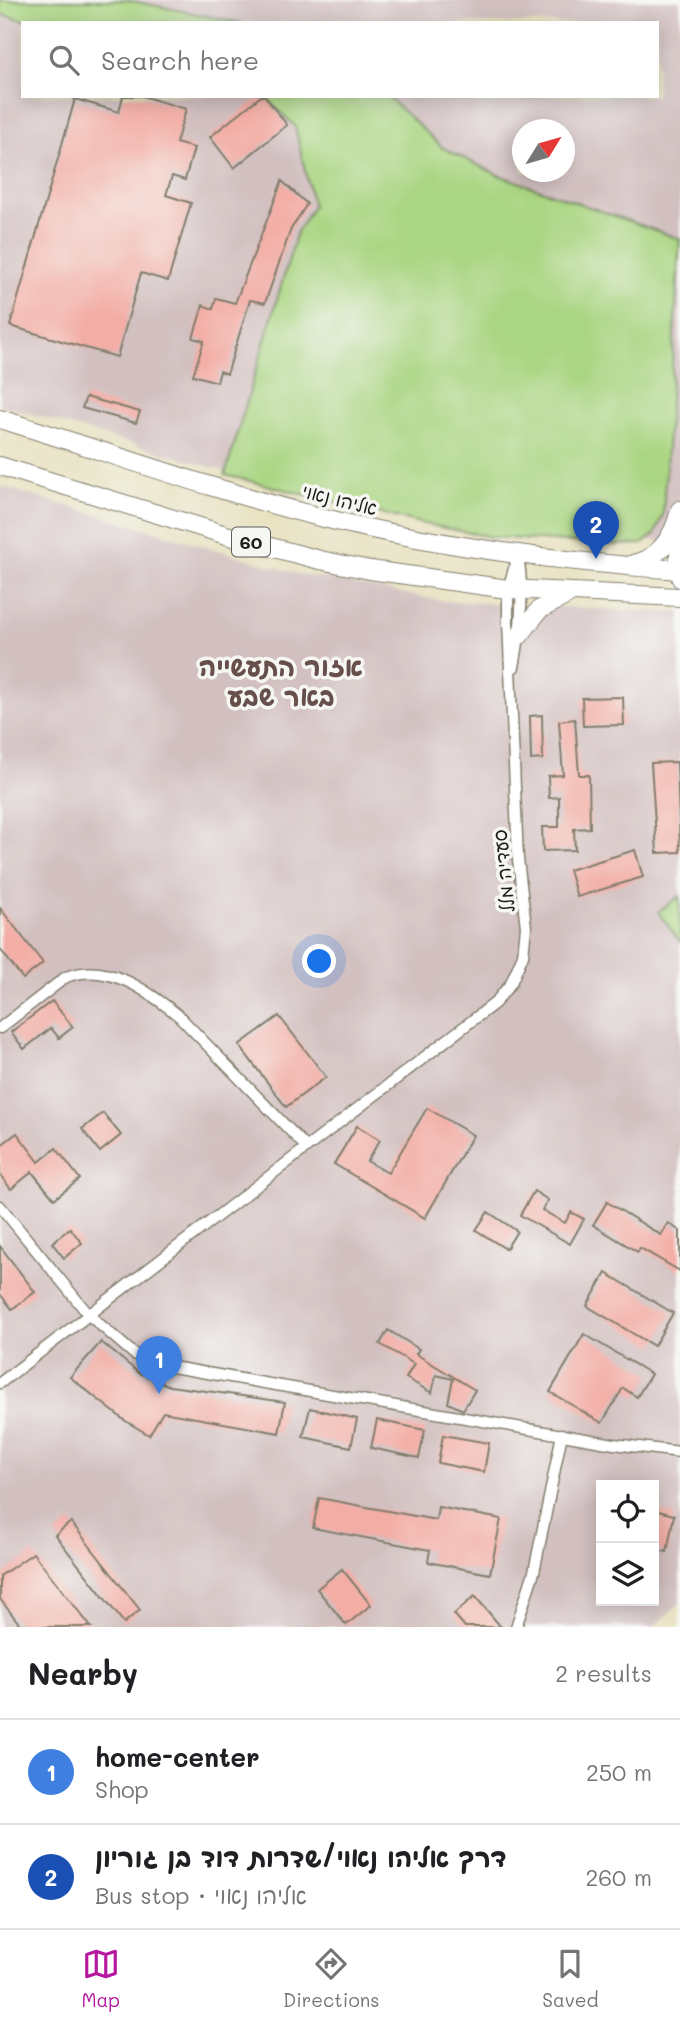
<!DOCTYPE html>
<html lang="en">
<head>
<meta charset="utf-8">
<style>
  body { margin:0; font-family:Mali,"Playpen Sans Hebrew",sans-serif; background:#f2f2f2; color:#202124 }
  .controls { position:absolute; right:21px; bottom:21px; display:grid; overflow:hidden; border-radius:0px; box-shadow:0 4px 18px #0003 }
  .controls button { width:63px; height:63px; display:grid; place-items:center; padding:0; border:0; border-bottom:2px solid #e0e0e0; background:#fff; color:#202124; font:35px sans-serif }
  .compass { position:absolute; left:512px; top:119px; width:63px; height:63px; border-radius:50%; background:#fff; box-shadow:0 4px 18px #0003; rotate:53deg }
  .you { position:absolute; left:320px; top:962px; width:24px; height:24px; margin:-18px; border:5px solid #fff; border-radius:50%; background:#1a73e8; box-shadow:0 0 0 10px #1a73e833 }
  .badge { display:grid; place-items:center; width:46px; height:46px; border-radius:50%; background:#b5179e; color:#fff; font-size:23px; font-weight:700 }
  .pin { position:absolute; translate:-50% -58px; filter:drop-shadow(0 2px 4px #0008) }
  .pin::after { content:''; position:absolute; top:37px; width:24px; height:21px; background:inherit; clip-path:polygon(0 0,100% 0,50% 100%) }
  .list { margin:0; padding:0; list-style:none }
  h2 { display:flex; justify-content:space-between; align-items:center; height:91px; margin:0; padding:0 28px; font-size:30px }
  h2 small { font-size:23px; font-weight:400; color:#757577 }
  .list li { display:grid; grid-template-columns:46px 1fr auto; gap:21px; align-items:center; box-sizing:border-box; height:105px; padding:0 28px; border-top:2px solid #e0e0e0 }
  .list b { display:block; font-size:26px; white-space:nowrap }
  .list p { margin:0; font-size:23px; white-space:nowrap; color:#757577 }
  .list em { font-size:23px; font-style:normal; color:#757577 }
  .icon { flex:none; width:38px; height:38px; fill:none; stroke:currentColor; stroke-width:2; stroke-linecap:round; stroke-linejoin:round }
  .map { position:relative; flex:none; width:680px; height:1627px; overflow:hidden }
  .search { position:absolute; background:#fff; box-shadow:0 4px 18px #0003; left:21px; right:21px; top:21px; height:77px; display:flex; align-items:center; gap:18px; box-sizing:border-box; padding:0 24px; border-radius:0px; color:#757577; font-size:26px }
  .sheet { height:301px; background:#fff }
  nav { display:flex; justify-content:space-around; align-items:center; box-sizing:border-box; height:98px; border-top:2px solid #e0e0e0; background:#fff; font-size:19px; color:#757577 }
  nav a { display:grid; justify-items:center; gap:4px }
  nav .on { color:#b5179e }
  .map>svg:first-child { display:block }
  .industrial { fill:#d2bfc0; fill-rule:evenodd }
  .green { fill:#aad582; stroke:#63784f; stroke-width:2 }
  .building { fill:#f3ada5 }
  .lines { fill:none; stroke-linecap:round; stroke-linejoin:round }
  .minor-casing { stroke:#827e6d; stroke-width:13 }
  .secondary-casing { stroke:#827e6d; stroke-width:18 }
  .trunk-casing { stroke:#827e6d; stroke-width:20 }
  .minor { stroke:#fff; stroke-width:10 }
  .secondary { stroke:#fff; stroke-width:16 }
  .trunk { stroke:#fff; stroke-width:18 }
  .labels { text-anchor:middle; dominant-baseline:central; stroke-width:7; stroke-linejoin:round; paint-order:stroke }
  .shield { fill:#f6f6f2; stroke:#5d5d5c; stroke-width:2 }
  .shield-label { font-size:18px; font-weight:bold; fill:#1c1c1c }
  .street-label { font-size:19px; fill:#1c1c1c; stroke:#f6f6f2 }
  .district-label { font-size:26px; font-weight:bold; fill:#674f4c; stroke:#f6f6f2 }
</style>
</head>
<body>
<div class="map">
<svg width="680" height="1627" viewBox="0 0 680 1627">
  <rect width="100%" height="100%" fill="#f6f6f2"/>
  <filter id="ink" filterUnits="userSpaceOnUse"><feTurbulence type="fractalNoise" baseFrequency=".0143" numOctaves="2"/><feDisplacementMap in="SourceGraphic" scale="14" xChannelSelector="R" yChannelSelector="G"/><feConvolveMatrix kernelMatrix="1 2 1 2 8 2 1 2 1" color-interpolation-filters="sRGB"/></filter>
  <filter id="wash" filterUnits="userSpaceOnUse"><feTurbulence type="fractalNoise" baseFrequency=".00686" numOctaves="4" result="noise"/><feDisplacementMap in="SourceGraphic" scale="28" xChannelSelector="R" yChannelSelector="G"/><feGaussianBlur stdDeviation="1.57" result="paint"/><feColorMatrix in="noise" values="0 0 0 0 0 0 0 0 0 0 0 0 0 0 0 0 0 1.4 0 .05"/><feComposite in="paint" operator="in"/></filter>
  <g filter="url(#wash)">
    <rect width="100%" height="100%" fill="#e7e1be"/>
    <g class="industrial">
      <path d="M0,0h680v543l-242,-25 -145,-27 -293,-86zM23,23h634v73h-634zM522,130h42v42h-42z"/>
      <path d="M0,486l295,87 148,28 237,12v990l-27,24h-653zM601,1485h53v116h-53z"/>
    </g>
    <g class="green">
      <path d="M0,0h127l115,23h-207l-35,-9z"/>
      <path d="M263,96h124l56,52 53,26 184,65 -17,276 -8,19 -13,10 -28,1 -123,-8 -67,-13 -199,-49 72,-243 16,-26 -18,-80z"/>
      <path d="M680,896v46l-22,-30z"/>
    </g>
    <g id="blocks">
      <g class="building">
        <path d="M123,96h19l44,13 -10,34 18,5 -9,32 -13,-4 -6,19 25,8 -23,78 -27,-8 -24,84 -107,-31 65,-227 44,13z"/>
        <path d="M261,96h4l22,29 -53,43 -24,-31z"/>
        <path d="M282,181l25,23 -16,25 -26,74 -15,-3 -23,74 -7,-3 -3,11 -24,-7 11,-34 -11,-3 10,-33 10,4 3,-11 19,5z"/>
        <path d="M86,397l54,15 -4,11 -54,-15z"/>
        <path d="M623,697l1,28 -41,1 -1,-28z"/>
        <path d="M542,715l1,44 -12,1 -1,-44z"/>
        <path d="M575,719l4,56h10l1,53 -16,1 1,21 -32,1 -1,-24h17v-30l-10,1 -1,-22 15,-1 -4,-54z"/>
        <path d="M677,762l3,90 -23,1 -6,-90z"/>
        <path d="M635,850l8,27 -66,20 -8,-27z"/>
        <path d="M0,908l43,55 -20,16 -23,-30z"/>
        <path d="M52,1001l21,26 -14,11 -8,-10 -27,21 -13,-17z"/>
        <path d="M279,1016l47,61 -40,30 -47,-62z"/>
        <path d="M427,1108l46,27 -48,83 -91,-54 23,-38 23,14 -13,21 21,12z"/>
        <path d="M103,1113l18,22 -21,17 -18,-23z"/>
        <path d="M17,1133l22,29 17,-14 24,31 -26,20 -22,-27 -21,17 -11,-14v-29z"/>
        <path d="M534,1191l14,9 -6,10 23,13 6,-11 13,7 -14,25 -50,-29z"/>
        <path d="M607,1202l54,33 7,-12 12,8v40l-40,-23 -2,4 -45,-27z"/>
        <path d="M488,1212l29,19 -11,18 -30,-19z"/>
        <path d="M70,1228l12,15 -18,15 -12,-15z"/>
        <path d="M0,1246l35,46 -23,17 -12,-15z"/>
        <path d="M606,1273l67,40 -19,33 -67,-40z"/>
        <path d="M388,1330l31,19 -3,5 59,36 -12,20 -15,-7 5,-24 -17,-4 -4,18 -26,-15 8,-14 -34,-20z"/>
        <path d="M584,1334l67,40 -14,23 -14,-9 -21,35 -52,-31z"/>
        <path d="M101,1342l38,31 31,13 115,16 -6,31 -116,-21 -14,23 -25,-15 -54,-43z"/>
        <path d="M310,1408l47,11 -6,28 -48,-10z"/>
        <path d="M377,1420l48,10 -6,28 -48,-10z"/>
        <path d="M443,1435l46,8 -5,29 -46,-9z"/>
        <path d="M319,1498l117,22 2,-13 63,12 -11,55 -62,-12 2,-12 -117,-22z"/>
        <path d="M654,1510l20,5 -7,37 -13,-3z"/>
        <path d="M71,1522l69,88 -16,13 -69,-88z"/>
        <path d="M33,1553l58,74h-69l-22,-28v-23z"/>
        <path d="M342,1569l29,36 -25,20 -29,-36z"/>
        <path d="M475,1596l26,31h-36l-11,-13z"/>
      </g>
    </g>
  </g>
  <g filter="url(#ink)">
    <use href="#blocks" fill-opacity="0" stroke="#827e6d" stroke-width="2"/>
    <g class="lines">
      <defs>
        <g id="minor">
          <path d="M514,667c7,-36 10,-69 5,-105"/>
          <path d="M0,1028l66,-51c41,-16 81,13 113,39l127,131"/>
          <path d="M0,1206l89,109 45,39 27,11 453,79 66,8"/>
          <path d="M0,1383l495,-380 16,-20 12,-28 3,-28 -8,-68 -10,-238v-32l10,-34"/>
          <path d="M516,1627l18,-55 28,-138"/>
        </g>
        <path id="secondary" d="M680,519l-3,51 3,9"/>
        <g id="trunk">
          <path d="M0,419c108,33 215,72 324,99 117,29 236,44 356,52"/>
          <path d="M0,466l236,72 84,22 50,10 138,19 172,8"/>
          <path d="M633,564c27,-6 41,-28 47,-54"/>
          <path d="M520,635l19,-25 30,-16"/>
        </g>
      </defs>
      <use href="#minor" class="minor-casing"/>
      <use href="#secondary" class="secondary-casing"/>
      <use href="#trunk" class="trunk-casing"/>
      <use href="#minor" class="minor"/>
      <use href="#secondary" class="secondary"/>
      <use href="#trunk" class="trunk"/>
    </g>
  </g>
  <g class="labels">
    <rect class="shield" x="232" y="527.5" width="38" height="29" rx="5"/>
    <g class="shield-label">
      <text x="251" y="542">60</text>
    </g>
    <g class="street-label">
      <text transform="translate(340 499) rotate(14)">אליהו נאוי</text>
      <text transform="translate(503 871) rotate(-96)">סעדיה מלל</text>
    </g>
    <g class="district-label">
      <text x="281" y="666">אזור התעשייה<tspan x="281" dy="30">באר שבע</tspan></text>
    </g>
  </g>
</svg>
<div class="controls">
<button><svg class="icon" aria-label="locate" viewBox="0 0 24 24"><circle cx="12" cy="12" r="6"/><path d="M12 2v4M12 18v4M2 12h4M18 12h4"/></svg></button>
<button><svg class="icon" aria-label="layers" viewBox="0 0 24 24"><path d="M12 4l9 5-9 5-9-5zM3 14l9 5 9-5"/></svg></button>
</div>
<svg class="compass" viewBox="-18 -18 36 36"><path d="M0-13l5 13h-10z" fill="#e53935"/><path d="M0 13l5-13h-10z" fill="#757577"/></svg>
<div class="you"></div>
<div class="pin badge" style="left:159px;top:1394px;background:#3f7fe0">1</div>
<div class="pin badge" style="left:596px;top:559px;background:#1a4fb4">2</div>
<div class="search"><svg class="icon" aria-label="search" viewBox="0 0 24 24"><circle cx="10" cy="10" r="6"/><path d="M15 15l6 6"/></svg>Search here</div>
</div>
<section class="sheet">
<h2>Nearby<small>2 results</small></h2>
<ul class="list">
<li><span class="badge" style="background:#3f7fe0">1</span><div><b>home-center</b><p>Shop</p></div><em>250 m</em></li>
<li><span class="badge" style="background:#1a4fb4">2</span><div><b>דרך אליהו נאוי/שדרות דוד בן גוריון</b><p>Bus stop · אליהו נאוי</p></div><em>260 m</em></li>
</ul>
</section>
<nav>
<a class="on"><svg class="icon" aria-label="map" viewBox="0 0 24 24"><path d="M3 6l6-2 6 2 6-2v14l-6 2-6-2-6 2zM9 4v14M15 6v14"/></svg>Map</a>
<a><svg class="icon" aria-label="directions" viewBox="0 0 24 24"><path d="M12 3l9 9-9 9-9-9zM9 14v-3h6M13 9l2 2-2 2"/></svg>Directions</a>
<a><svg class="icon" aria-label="saved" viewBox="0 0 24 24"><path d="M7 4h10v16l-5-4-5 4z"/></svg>Saved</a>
</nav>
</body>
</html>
